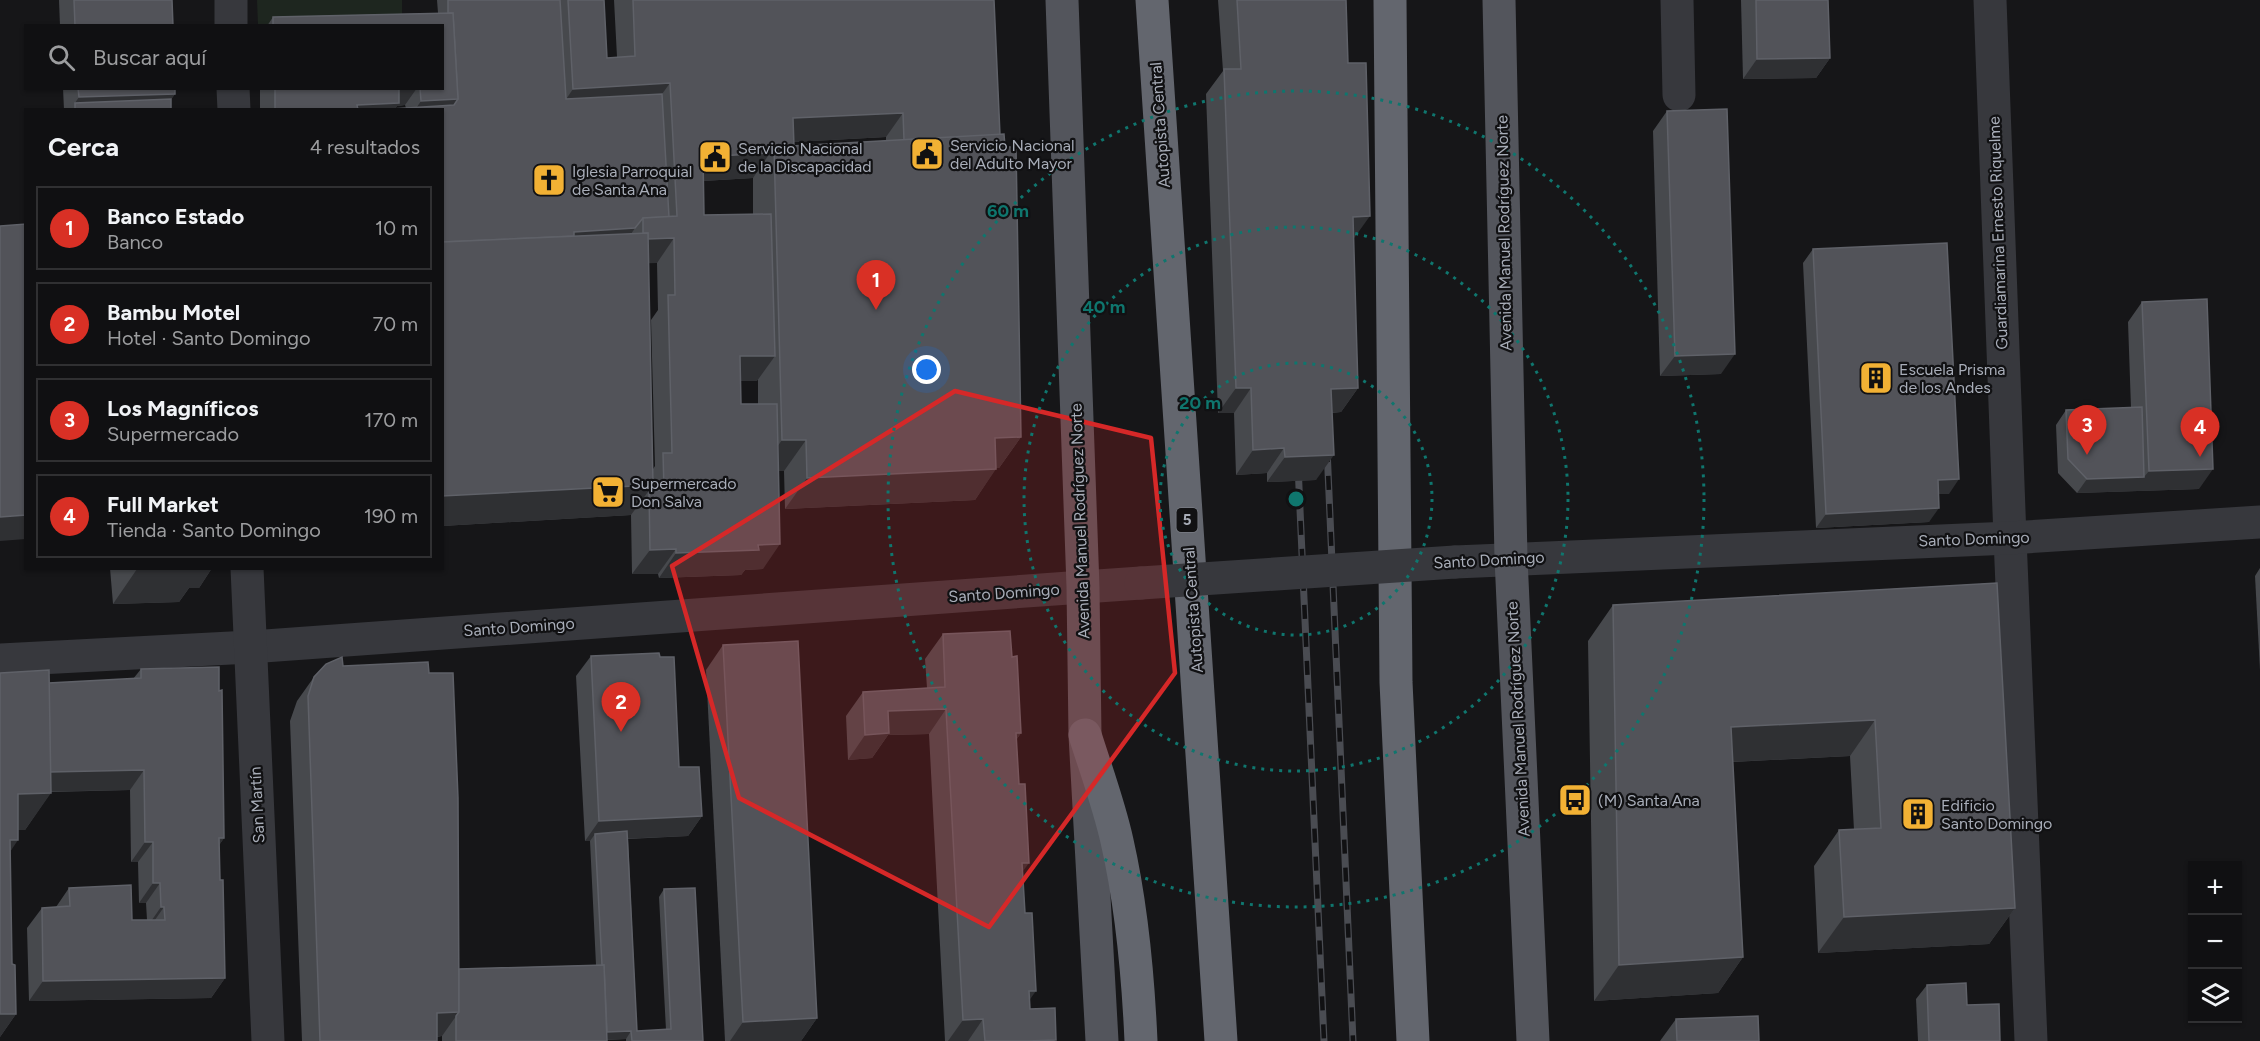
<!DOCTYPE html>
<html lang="es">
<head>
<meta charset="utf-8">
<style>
  body { margin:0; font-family:Figtree,sans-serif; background:#1e1e20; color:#f1f3f6 }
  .controls { position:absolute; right:18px; bottom:18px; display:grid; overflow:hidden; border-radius:0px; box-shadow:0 2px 4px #0004 }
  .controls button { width:54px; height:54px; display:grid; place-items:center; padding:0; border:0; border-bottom:2px solid #303032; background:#101012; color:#f1f3f6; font:30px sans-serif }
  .you { position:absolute; left:927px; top:370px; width:21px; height:21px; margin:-15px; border:4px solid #fff; border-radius:50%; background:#1a73e8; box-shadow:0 0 0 9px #1a73e833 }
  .badge { display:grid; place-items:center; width:39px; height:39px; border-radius:50%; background:#d93025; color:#fff; font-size:20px; font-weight:700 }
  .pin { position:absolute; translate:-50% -50px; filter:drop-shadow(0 2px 3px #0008) }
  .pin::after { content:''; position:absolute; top:32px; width:21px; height:18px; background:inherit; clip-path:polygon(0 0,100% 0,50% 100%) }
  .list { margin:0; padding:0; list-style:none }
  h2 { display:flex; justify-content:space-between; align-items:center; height:78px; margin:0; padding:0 24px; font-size:26px }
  h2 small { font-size:20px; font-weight:400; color:#9c9d9f }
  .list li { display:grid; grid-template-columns:39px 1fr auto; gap:18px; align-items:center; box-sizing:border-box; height:84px; margin:0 12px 12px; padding:0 12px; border:2px solid #303032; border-radius:0px }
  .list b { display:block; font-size:22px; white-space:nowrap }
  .list p { margin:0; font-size:20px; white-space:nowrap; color:#9c9d9f }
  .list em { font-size:20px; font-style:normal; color:#9c9d9f }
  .icon { flex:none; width:33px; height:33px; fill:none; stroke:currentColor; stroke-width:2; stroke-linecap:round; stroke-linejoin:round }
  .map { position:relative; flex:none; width:2260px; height:1041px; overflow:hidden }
  .search { position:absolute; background:#101012; box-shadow:0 2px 4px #0004; left:24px; top:24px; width:420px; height:66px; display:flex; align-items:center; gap:15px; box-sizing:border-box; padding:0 21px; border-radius:0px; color:#9c9d9f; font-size:22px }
  .panel { position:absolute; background:#101012; box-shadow:0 2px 4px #0004; left:24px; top:108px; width:420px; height:462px; border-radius:0px }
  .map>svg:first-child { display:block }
  .green { fill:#1e261f }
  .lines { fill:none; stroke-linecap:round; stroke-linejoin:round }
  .minor { stroke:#37383d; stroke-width:33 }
  .tertiary { stroke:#37383d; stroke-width:33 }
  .primary { stroke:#53555c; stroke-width:33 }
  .motorway { stroke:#63666e; stroke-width:33 }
  .rail-casing { stroke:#4a4c52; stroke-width:7 }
  .rail { stroke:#111113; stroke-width:4.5; stroke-dasharray:14; stroke-linecap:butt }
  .tertiary-bridge { stroke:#37383d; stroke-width:33 }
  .wall { fill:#47494d; fill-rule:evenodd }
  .shaded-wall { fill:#2f3033 }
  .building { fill:#525359; stroke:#5f6168; stroke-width:1.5 }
  .marked { fill:#d62828; fill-opacity:0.2; stroke:#d62828; stroke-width:4.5; stroke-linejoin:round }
  .ring { fill:none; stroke:#0f766e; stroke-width:3; stroke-dasharray:3 6 }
  .labels { text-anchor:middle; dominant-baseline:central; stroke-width:4.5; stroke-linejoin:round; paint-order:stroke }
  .shield { fill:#111113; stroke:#7b7e86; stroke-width:1.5 }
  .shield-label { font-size:15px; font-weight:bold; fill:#a8adb8 }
  .street-label { font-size:16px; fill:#a8adb8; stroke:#111113 }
  .poi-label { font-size:16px; fill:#a8adb8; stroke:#111113; text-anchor:start }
  .centre { fill:#0f766e; stroke:#111113; stroke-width:3 }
  .ring-label { font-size:18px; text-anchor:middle; font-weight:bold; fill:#0f766e; stroke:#111113; stroke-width:4.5; stroke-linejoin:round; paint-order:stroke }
</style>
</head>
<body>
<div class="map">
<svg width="2260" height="1041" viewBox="0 0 2260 1041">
  <rect width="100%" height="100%" fill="#161618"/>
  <path class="green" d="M257,0h145v22l-144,3z"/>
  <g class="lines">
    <g class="minor">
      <path d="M1677,0l2,95"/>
      <path d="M1990,0l20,538 21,503"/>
      <path d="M0,660l250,-13 833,-60"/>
    </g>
    <g class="tertiary">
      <path d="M231,0v26"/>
      <path d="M233,88l1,22"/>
      <path d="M1455,562l555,-24 250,-16"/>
      <path d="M247,568l21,473"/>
      <path d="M1083,587l58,-4"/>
    </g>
    <g class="primary">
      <path d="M1062,0l21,587 2,148 17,306"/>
      <path d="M1499,0l12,558 22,483"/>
    </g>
    <g class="motorway">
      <path d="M1152,0l69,1041"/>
      <path d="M1390,0l6,682 17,359"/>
      <path d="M1085,735c11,35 24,70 32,106 15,66 21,133 24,200"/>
    </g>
    <defs>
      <g id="rail">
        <path d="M1327,448l26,593"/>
        <path d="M1298,465l26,576"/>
      </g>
    </defs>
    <use href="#rail" class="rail-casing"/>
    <use href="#rail" class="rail"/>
    <path class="tertiary-bridge" d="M1141,583l314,-21"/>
  </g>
  <g class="wall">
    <path d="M59,0h113l1,26h-113z"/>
    <path d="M437,0h167l3,58 10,-1 -3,-57h380l6,135 21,302 -22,31h-3l-21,32 -190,9 -1,-38h-6l-15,98 -18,1 -4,5 -82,3 -1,-4h-26l-1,-59 15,-21 -15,21 -189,11v-416h-182v-22h182v-62h-175l6,-9 165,-4zM405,105l1,3h-11l2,-2zM886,137v4l-92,5v-4zM753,178v36l-49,1 -1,-34zM648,263h9l1,47 -7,10 4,146 -2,3zM758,380v24h-17l-1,-23z"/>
    <path d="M1218,0h128l12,388 -17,24 -9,1 -16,67 -49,2v-9l-31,2 -2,-62h-16l-12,-319 17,-23z"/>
    <path d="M1741,0h87l2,58 -14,20 -73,1z"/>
    <path d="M63,88h112v6l-4,5v11h-107z"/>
    <path d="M1667,111l54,263 -61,2 -7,-245z"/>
    <path d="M1813,249l136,245h-11l-9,28 -113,6 -13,-265z"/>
    <path d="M2142,302l57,187 -122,4 -19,-20 -2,-48 10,-15 65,-2 -3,-86z"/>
    <path d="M110,568h102l-13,20h-10l-10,14 -66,2z"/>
    <path d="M2260,568v102l-5,-94z"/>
    <path d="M1997,583l18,325 -26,36 -171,9 -4,-87 25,-36h15l-4,-74 -117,6 10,195 -25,36 -124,8 -6,-360 25,-36z"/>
    <path d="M943,634l69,23 9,76 -5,7 14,269 25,32h-110l-16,-307 -41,1 -16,23 -24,2 -2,-44 17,-24 64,-4 -2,-29z"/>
    <path d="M723,645l94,373 -16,23h-76l-19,-371z"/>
    <path d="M591,656l88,111 23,49 -14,20 -60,3 9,192 29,-1 -7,-133 5,-8 39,152h-77v-2l-19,1v1h-165v-5l-5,1v4h-135l-12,-320 7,-20 17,-24 29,-11 86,7 30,296 137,-4 -6,-124h-5l-9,-165z"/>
    <path d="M141,669l78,22 5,147 -5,7 1,35 5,98 -14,20 -182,3 -2,-73 15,-20 14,-1 13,-19 63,32h15l-1,-17h-7l-1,-41h-7l-1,-72 -79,2 -26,38h-7l-8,23 2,111 4,50 -16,23v-364l49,10 84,-4z"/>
    <path d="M1927,985l40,20 33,36h-82l-2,-42z"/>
    <path d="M1676,1019l83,22h-99z"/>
  </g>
  <g class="shaded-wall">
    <path d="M1830,58l-14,20 -73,1 14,-20z"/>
    <path d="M670,83l-18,25 -96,6 17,-25z"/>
    <path d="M397,88h20l-12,17 -8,1 -3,4h-40l3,-5z"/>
    <path d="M175,94l-11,16 -89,-7 4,-6z"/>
    <path d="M458,99l-14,20 -29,-9 6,-9z"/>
    <path d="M903,113l-17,24 -111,6 18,-25z"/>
    <path d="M770,153l-17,25 -68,4 18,-25z"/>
    <path d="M1370,216l-18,25 1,-24z"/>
    <path d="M635,228l-10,15 -62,3 11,-14z"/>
    <path d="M674,238l-17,25 -31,1 18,-25z"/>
    <path d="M1735,354l-14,20 -61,2 15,-20z"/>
    <path d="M740,356h35l-18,25h-34z"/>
    <path d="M1236,388h15l-17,25h-16z"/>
    <path d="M1358,388l-17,24 -27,2 17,-25z"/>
    <path d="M1021,437l-22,31h-25l21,-30z"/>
    <path d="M782,440h24l-22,31h-24z"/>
    <path d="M1284,448l-17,25 -31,2 17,-25z"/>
    <path d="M1334,455l-18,25 -49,2 18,-25z"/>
    <path d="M996,469l-21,31 -190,9 22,-31z"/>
    <path d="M2213,469l-14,20 -122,4 10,-14 57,-2 5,-6z"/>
    <path d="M1959,479l-10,15h-21l10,-14z"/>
    <path d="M653,485l-22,30 -189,11v-30z"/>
    <path d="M1939,508l-10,14 -113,6 10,-14z"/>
    <path d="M26,515v24l-26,2v-24z"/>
    <path d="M780,544l-17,25 -18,1 -4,5 -82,3 17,-25 82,-8z"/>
    <path d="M676,549l-18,25h-26l18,-24z"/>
    <path d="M159,568h53l-13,20h-10l-10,14 -66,2 24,-35z"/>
    <path d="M946,709l-17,25 -41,1 -16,23 -24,2 17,-25 23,-24z"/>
    <path d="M1875,720l-25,36 -144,7 25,-36z"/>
    <path d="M1016,733h5l-17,25z"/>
    <path d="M144,770l-14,20 -105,2 14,-20z"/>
    <path d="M51,793l-26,37h-25l18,-36z"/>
    <path d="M702,816l-14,20 -93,4v-6l-5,7h-5l14,-20z"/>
    <path d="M219,838h5l-14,21z"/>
    <path d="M10,840h8l-18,27z"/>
    <path d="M145,842h8l-15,20h-7z"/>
    <path d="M1022,863h7l-18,24z"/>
    <path d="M153,883h7l-14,20h-7z"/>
    <path d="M161,907h3l-14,20h-3z"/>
    <path d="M2015,908l-26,36 -171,9 26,-36z"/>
    <path d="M1743,957l-25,36 -124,8 25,-36z"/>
    <path d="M225,978l-14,20 -182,3 14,-20z"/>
    <path d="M1029,991h7l-18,25z"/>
    <path d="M459,1012l-17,24 -22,2 17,-25z"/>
    <path d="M0,1014h16l-16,23z"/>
    <path d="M817,1018l-16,23h-71l13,-19z"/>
    <path d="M983,1019l-15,22h-20l15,-21z"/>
    <path d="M631,1031l-5,8 -26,1 5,-8z"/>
  </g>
  <g class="building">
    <path d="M74,0h98l1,26h-98z"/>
    <path d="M448,0h112l6,99 96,-5 7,123 -26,1 -8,10 -61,4v4l-132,6v-132h-67l79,-5 4,-6 -5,-86h-5z"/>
    <path d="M568,0h36l3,58 28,-2 -2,-56h361l6,135 -96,5 -1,-27 -110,5 1,28 -20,1 -4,6 -67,4 1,58 67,-1 4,142h-35l1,48h36l3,140 -22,1 1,5 -83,3v-4l-26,1 -1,-59 15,-1 -1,-37h9l-4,-158h7l-1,-57 -26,1v-6h-5v-15l34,-2 -7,-133 -97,6z"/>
    <path d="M1237,0h109l2,63h18l4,153 -17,1 5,171 -27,1 3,66 -49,2 -1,-9 -31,2 -2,-62h-15l-12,-319h17z"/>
    <path d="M1756,0h72l2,58 -73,1z"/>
    <path d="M453,13l5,86 -37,2 -1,-13h22v-62h-169v-9z"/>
    <path d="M78,88h97v6l-96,3z"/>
    <path d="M275,88h124v15l-42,2 1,5h-83z"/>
    <path d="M171,99v11h-96v-7z"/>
    <path d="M1727,109l8,245 -60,2 -8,-245z"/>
    <path d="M1004,134l1,13h11l5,290 -26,1 1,31 -189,9 -1,-38h-24l-8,-293z"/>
    <path d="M26,224v291l-26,2v-291z"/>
    <path d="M648,233l5,252 -211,11v-254z"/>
    <path d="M1947,243l12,236 -21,1 1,28 -113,6 -13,-265z"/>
    <path d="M2207,299l6,170 -64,2 -7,-169z"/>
    <path d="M2142,407l2,70 -57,2 -19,-20 -2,-49z"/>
    <path d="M1997,583l18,325 -171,9 -5,-87 42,-2 -6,-108 -144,7 12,230 -124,8 -6,-360z"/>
    <path d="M1010,631l2,26 5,-1 4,77h-5l3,51h6l4,79h-7l3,50h7l4,78h-7l1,18 25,-1 1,32 -29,1h-42l-2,-22 -20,1 -17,-311 -58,2 1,22 -24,2 -2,-43 82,-5 -2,-53z"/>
    <path d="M798,641l19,377 -74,4 -20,-377z"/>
    <path d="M659,653l1,4h14l5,110h20l3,49 -103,5 -8,-165z"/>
    <path d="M342,657l1,9 85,-4 1,11h24l5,125 1,214 -22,1v28h-117l-12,-345 6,-19 12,-13z"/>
    <path d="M219,667v24l3,-1 2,148h-5l1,42h3l2,98 -182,3 -1,-73 28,-2 -1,-18 62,-3 1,35h33l-1,-13h-3l-1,-24h-7v-41h-8l-1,-72 -94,2 -1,-89 92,-5v-9z"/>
    <path d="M49,670l2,123 -33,1v46h-8l2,124 3,1 1,49h-16v-341z"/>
    <path d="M627,831l10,200 34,-2 -7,-140 31,-1 8,153h-71l-1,-10 -24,1 -3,-67h-2l-7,-131z"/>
    <path d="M604,965l3,76h-151v-25l3,-4v-43z"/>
    <path d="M1966,983l1,22 32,-1 1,37h-71l-2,-56z"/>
    <path d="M1758,1016l1,25h-82l-1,-22z"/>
  </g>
  <path class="marked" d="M955,391l196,47 24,235 -186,254 -250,-129 -67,-232z"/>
  <g class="ring">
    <circle cx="1296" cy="499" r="136"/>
    <circle cx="1296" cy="499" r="272"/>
    <circle cx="1296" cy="499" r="408"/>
  </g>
  <defs>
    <symbol id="civic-square" viewBox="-11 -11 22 22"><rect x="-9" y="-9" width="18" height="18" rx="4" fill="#f2b134" stroke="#111113"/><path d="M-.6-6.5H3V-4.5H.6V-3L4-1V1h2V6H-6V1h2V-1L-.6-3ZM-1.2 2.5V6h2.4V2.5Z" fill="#111"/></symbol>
    <symbol id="church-square" viewBox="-11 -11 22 22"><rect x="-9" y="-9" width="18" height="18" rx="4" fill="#f2b134" stroke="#111113"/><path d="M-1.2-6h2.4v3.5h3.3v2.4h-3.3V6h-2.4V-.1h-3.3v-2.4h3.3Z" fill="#111"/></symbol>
    <symbol id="building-square" viewBox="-11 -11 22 22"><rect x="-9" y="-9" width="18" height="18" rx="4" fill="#f2b134" stroke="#111113"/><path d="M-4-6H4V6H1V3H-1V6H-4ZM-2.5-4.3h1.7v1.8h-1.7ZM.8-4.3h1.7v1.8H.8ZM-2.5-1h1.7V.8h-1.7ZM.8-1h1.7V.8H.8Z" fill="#111"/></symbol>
    <symbol id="supermarket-square" viewBox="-11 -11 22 22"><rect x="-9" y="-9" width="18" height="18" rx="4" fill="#f2b134" stroke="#111113"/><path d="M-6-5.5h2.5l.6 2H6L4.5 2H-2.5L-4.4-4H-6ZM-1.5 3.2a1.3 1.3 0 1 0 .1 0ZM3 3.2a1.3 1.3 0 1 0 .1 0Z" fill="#111"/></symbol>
    <symbol id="bus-square" viewBox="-11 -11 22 22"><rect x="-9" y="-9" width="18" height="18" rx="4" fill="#f2b134" stroke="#111113"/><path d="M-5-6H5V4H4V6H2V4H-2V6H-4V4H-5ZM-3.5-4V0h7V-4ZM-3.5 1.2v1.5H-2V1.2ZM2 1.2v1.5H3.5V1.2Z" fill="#111"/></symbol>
  </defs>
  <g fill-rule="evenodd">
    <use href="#civic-square" x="908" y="135" width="38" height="38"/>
    <use href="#civic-square" x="696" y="138" width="38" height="38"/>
    <use href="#church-square" x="530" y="161" width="38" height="38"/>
    <use href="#building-square" x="1857" y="359" width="38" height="38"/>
    <use href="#supermarket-square" x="589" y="473" width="38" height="38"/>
    <use href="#bus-square" x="1556" y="781" width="38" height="38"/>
    <use href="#building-square" x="1899" y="795" width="38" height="38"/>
  </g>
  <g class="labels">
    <rect class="shield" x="1176.5" y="508" width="21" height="24" rx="4.5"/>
    <g class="shield-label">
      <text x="1187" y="520">5</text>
    </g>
    <g class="street-label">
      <text transform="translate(1160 125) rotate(-94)">Autopista Central</text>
      <text transform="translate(1504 233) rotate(-91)">Avenida Manuel Rodríguez Norte</text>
      <text transform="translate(1998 233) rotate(-92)">Guardiamarina Ernesto Riquelme</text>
      <text transform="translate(1080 521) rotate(-92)">Avenida Manuel Rodríguez Norte</text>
      <text transform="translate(1974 539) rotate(-2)">Santo Domingo</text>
      <text transform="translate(1489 560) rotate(-3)">Santo Domingo</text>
      <text transform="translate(1004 593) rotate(-4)">Santo Domingo</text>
      <text transform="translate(1193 610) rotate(-94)">Autopista Central</text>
      <text transform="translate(519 627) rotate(-4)">Santo Domingo</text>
      <text transform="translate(1518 719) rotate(-93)">Avenida Manuel Rodríguez Norte</text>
      <text transform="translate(257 805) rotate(-93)">San Martín</text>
    </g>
    <g class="poi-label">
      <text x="950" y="145">Servicio Nacional<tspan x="950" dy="18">del Adulto Mayor</tspan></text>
      <text x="738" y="148">Servicio Nacional<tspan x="738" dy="18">de la Discapacidad</tspan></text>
      <text x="572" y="171">Iglesia Parroquial<tspan x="572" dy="18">de Santa Ana</tspan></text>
      <text x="1899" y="369">Escuela Prisma<tspan x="1899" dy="18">de los Andes</tspan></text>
      <text x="631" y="483">Supermercado<tspan x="631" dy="18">Don Salva</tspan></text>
      <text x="1598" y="800">(M) Santa Ana</text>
      <text x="1941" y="805">Edificio<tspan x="1941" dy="18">Santo Domingo</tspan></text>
    </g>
  </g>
  <circle cx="1296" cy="499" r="9" class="centre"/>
  <g class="ring-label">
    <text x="1008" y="217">60 m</text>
    <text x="1104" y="313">40 m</text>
    <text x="1200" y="409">20 m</text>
  </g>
</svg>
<div class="controls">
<button>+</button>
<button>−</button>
<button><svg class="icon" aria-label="layers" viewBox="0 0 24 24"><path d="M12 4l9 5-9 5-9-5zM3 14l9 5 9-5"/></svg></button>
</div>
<div class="you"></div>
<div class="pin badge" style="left:876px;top:310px">1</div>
<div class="pin badge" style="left:621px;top:732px">2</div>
<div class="pin badge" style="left:2087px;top:455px">3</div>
<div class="pin badge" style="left:2200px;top:457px">4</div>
<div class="search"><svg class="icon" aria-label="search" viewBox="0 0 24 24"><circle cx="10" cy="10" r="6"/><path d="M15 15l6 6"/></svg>Buscar aquí</div>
<section class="panel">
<h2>Cerca<small>4 resultados</small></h2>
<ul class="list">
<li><span class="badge">1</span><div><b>Banco Estado</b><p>Banco</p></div><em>10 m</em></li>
<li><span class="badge">2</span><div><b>Bambu Motel</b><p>Hotel · Santo Domingo</p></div><em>70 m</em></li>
<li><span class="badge">3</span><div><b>Los Magníficos</b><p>Supermercado</p></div><em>170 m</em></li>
<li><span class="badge">4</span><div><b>Full Market</b><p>Tienda · Santo Domingo</p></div><em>190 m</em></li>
</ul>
</section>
</div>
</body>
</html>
